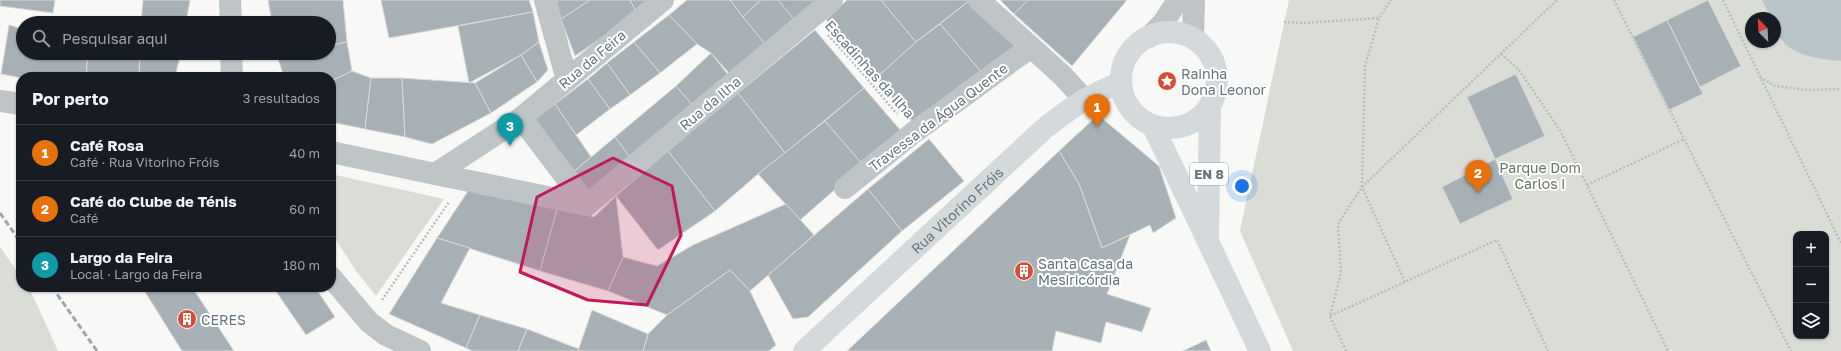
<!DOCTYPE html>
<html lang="pt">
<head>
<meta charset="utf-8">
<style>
  body { margin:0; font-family:"Golos Text",sans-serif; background:#20242c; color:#f1f3f6 }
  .controls { position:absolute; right:12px; bottom:12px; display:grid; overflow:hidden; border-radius:8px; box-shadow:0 1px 3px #0004 }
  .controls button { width:36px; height:36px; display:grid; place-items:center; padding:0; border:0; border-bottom:1px solid #363941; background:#171b24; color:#f1f3f6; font:20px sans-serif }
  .compass { position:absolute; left:1745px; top:12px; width:36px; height:36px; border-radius:50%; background:#171b24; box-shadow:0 1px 3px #0004; rotate:336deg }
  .you { position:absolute; left:1242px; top:186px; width:14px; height:14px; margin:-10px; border:3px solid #fff; border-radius:50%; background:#1a73e8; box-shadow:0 0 0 6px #1a73e833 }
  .badge { display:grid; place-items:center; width:26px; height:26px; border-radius:50%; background:#d84d36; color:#fff; font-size:13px; font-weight:700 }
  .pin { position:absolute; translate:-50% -33px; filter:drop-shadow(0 1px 2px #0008) }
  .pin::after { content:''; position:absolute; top:21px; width:14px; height:12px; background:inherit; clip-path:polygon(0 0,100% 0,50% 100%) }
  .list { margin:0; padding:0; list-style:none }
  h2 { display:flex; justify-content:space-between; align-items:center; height:52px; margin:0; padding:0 16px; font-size:17px }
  h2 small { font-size:13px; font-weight:400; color:#9ea1a6 }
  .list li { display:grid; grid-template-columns:26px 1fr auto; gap:12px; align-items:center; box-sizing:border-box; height:56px; padding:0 16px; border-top:1px solid #363941 }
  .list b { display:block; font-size:15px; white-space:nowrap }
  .list p { margin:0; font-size:13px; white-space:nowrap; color:#9ea1a6 }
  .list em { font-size:13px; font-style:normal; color:#9ea1a6 }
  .icon { flex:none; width:22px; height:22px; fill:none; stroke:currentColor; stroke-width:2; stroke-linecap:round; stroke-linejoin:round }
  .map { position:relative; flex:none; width:1841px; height:351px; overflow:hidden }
  .search { position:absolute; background:#171b24; box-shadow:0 1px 3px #0004; left:16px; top:16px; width:320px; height:44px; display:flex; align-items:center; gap:10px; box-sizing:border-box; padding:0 14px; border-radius:22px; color:#9ea1a6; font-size:15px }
  .panel { position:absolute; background:#171b24; box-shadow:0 1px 3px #0004; left:16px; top:72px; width:320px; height:220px; border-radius:16px }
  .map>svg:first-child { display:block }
  .green { fill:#d9ddd5; fill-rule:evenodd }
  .water { fill:#b9c5c9 }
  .building { fill:#a7b0b5; stroke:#dadad8 }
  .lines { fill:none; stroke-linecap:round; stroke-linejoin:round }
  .path { stroke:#babdbf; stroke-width:2.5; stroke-dasharray:2 2; stroke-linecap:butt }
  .street { stroke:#bfc4c7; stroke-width:22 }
  .secondary { stroke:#d4d9db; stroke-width:22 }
  .primary { stroke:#d4d9db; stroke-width:22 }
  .rail { stroke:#9fa7ac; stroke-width:3; stroke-dasharray:6 3; stroke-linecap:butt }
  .marked { fill:#c2185b; fill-opacity:0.2; stroke:#c2185b; stroke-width:3; stroke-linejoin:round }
  .labels { text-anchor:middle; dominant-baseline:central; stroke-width:4; stroke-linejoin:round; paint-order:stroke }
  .shield { fill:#fff; stroke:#939fa5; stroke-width:1 }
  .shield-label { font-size:13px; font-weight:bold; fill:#65767f }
  .street-label { font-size:14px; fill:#65767f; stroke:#fff }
  .poi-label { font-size:14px; fill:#65767f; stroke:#fff; text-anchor:start }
  .park-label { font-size:14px; fill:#697764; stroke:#fff }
</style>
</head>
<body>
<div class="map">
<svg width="1841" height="351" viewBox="0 0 1841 351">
  <rect width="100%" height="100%" fill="#f8f8f6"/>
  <g class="green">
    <path d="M1289,0h552v351h-548l-53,-120zM1751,18h24v24h-24zM1796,234h30v102h-30z"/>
    <path d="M331,174l113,25 -68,97 -20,-25 -25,-39z"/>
    <path d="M0,247l21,30v10h7l4,7 26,57h-58z"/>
  </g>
  <path class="water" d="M1762,0h79v61c-28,-2 -66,-8 -66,-43h-4z"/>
  <g class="building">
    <path d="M0,0h55l-2,13 -53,-7z"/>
    <path d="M143,0h47l-4,23h-45z"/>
    <path d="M268,0h75l4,42 -18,4v-23h-57z"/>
    <path d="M381,0h148l4,12 -144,26z"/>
    <path d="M556,0h34l-29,19z"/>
    <path d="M590,0h40l7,13 -62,43 -14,-37z"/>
    <path d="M630,0h22l-15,13z"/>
    <path d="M687,0h43l35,44 -36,29 -18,-20 -14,-9 -28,-29z"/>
    <path d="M730,0h31l-18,17z"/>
    <path d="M761,0h18l17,22 -31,22 -22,-27z"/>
    <path d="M778,0h42l-24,22z"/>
    <path d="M847,0h34l35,42 -40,36 -50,-58z"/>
    <path d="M881,0h89l-54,42z"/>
    <path d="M970,0l50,47 -37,27 -43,-50z"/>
    <path d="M1000,0h28l-14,14z"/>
    <path d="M1028,0h99l-55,66 -58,-52z"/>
    <path d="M1708,0l33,66 -41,21 -33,-67z"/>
    <path d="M533,12l6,30 -18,13 -52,28 -11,-57z"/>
    <path d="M669,15l28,29 -37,29 -26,-31z"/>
    <path d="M1667,20l36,74 -34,16 -36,-73z"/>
    <path d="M940,24l43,50 -70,48 -37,-44 40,-36z"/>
    <path d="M9,25l14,4v24h65l-2,24 -65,1 -20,-4z"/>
    <path d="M815,30l49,58 -79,65 -47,-60z"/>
    <path d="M347,42l5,29 -21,10v-4h-47l-7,-21 15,-3h37v-7z"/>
    <path d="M539,42l9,28 -11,12 -16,-27z"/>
    <path d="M634,42l26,31 -30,22 -23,-32z"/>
    <path d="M88,53h52l-1,24h-53z"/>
    <path d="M140,53h41l-6,24h-36z"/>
    <path d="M711,53l18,23 -35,31 -18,-21z"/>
    <path d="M521,55l16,27 -46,31 -16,-30z"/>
    <path d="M607,63l23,32 -20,14 -22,-30z"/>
    <path d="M352,71l19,7 -6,51 -34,-7v-41z"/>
    <path d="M1516,74l29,62 -50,23 -28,-62z"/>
    <path d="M371,78h31l3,59 -40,-8z"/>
    <path d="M402,78l73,5 16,30 -59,31 -27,-7z"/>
    <path d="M588,79l22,30 -34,26 -21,-31z"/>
    <path d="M676,86l18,21 -61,54 -18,-24z"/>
    <path d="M864,88l38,44 -39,33 -38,-44z"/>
    <path d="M738,93l47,60 -27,21 -43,37 -47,-60z"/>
    <path d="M555,104l36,53 -20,17 -39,-54z"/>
    <path d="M1098,115l61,51 17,52 -23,15 -3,-8 -48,23 -23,-64 -20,-33z"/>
    <path d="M825,121l38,44 -63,55 -42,-46z"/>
    <path d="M615,137l18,24 -46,36 -16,-23z"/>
    <path d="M929,139l35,42 -62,50 -34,-42z"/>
    <path d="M668,151l47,60 -57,39 -42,-54z"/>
    <path d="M1059,151l20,33 23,64 28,-13 -23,59 44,14 -9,24 -36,-10 -5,21 -45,-12 -4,20h-205z"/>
    <path d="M1495,159l18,40 -53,25 -18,-37z"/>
    <path d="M470,188l88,18 -18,65 -103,-33z"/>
    <path d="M868,189l34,42 -94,86 -15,2 -25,-44z"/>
    <path d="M616,196l7,61 -15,34 -68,-20 18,-65 36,11z"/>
    <path d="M786,204l28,31 -64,56 -20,-21 -63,45 -59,-24 15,-34 34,9 36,-21z"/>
    <path d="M437,238l33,10 -29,55 39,12 -14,33 -77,-34z"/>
    <path d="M730,270l20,21 26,54 -7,6h-126l5,-17 19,-19z"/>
    <path d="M142,287h50l42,64h-52z"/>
    <path d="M273,287h42l20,30 -29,18z"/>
    <path d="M592,310l56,24 -5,17h-65z"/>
    <path d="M480,315l47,14 -9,22h-45l-7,-3z"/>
    <path d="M527,329l52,20 -1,2h-60z"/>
    <path d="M1206,340l5,11h-28z"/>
  </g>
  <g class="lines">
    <g class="path">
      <path d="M1614,0l177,351"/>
      <path d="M1723,0l118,243"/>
      <path d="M1284,22l20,1 75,-5 12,-18"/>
      <path d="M828,35l23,25 46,54"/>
      <path d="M1501,54l18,16 42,62 107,219"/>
      <path d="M1760,77l15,9 33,4 33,-1"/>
      <path d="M1587,185l97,-46"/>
      <path d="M1405,282l-43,-95 195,-187"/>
      <path d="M382,300l67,-98"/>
      <path d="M1330,316l167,-76 51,111"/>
      <path d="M1346,351l-16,-35 11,-43 -3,-49 24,-37 3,-121 14,-48"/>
    </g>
    <g class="street">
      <path d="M230,0l1,23"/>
      <path d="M545,0l22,80"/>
      <path d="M979,0l84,76 21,23"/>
      <path d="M1149,37l14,-14 15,-23"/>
      <path d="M1193,38l1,-38"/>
      <path d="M231,53l1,24"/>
      <path d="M0,101l21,3"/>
      <path d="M521,118l66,87"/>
      <path d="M331,152l104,22"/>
      <path d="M845,188l68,-55 118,-86"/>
      <path d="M587,205l-152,-31 86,-56 142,-118"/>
      <path d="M587,205l245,-205"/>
      <path d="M331,277l38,45 17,13 34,16"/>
    </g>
    <path class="secondary" id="s1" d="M804,351l241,-223c24,-19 47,-35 75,-45"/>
    <g class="primary">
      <circle cx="1169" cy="80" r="48"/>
      <path d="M1153,126l107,225"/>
      <path d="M1208,236l2,-131"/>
    </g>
    <g class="rail">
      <path d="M0,213l21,30"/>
      <path d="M52,287l45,64"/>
    </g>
  </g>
  <path class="marked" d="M613,158l59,28 9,49 -34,70 -59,-5 -68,-28 17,-75z"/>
  <defs>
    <symbol id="sight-disc" viewBox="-11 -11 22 22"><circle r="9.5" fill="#d84d36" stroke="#fff"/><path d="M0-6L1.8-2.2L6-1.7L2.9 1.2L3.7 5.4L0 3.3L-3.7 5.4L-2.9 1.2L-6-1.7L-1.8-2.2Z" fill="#fff"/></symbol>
    <symbol id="building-disc" viewBox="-11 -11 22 22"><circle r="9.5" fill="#d84d36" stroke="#fff"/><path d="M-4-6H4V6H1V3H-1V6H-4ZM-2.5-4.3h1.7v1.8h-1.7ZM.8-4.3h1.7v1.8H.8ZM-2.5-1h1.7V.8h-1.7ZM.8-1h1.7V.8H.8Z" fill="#fff"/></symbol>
  </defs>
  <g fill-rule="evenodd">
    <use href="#sight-disc" x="1156" y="70" width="22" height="22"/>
    <use href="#building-disc" x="1013" y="260" width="22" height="22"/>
    <use href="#building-disc" x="176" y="308" width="22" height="22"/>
  </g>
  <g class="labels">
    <rect class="shield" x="1190" y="163" width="38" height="22" rx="3"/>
    <g class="shield-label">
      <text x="1209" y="174">EN 8</text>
    </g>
    <g class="street-label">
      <text transform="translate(592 59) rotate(-40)">Rua da Feira</text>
      <text transform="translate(870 69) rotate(48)">Escadinhas da Ilha</text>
      <text transform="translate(710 103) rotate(-40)">Rua da Ilha</text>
      <text transform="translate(938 117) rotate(-37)">Travessa da Água Quente</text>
      <text stroke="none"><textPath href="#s1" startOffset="208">Rua Vitorino Fróis</textPath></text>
    </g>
    <g class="poi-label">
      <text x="1181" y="73">Rainha<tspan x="1181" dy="16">Dona Leonor</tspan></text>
      <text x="1038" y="263">Santa Casa da<tspan x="1038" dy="16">Mesiricórdia</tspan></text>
      <text x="201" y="319">CERES</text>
    </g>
    <g class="park-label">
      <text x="1540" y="167">Parque Dom<tspan x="1540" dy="16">Carlos I</tspan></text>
    </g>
  </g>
</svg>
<div class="controls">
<button>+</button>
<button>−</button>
<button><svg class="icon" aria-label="layers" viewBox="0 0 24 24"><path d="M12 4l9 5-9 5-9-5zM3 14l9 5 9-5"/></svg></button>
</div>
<svg class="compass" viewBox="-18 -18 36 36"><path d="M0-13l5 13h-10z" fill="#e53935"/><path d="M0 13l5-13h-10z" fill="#9ea1a6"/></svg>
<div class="you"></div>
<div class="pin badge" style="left:1097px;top:127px;background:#e8710a">1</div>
<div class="pin badge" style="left:1478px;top:193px;background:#e8710a">2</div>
<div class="pin badge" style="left:510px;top:146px;background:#0f9aa8">3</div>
<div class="search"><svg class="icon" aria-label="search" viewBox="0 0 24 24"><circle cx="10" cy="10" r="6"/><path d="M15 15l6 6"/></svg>Pesquisar aqui</div>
<section class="panel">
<h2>Por perto<small>3 resultados</small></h2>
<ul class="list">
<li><span class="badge" style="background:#e8710a">1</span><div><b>Café Rosa</b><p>Café · Rua Vitorino Fróis</p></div><em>40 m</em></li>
<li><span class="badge" style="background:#e8710a">2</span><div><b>Café do Clube de Ténis</b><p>Café</p></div><em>60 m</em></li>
<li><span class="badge" style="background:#0f9aa8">3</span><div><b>Largo da Feira</b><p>Local · Largo da Feira</p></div><em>180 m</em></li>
</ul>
</section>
</div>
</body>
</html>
